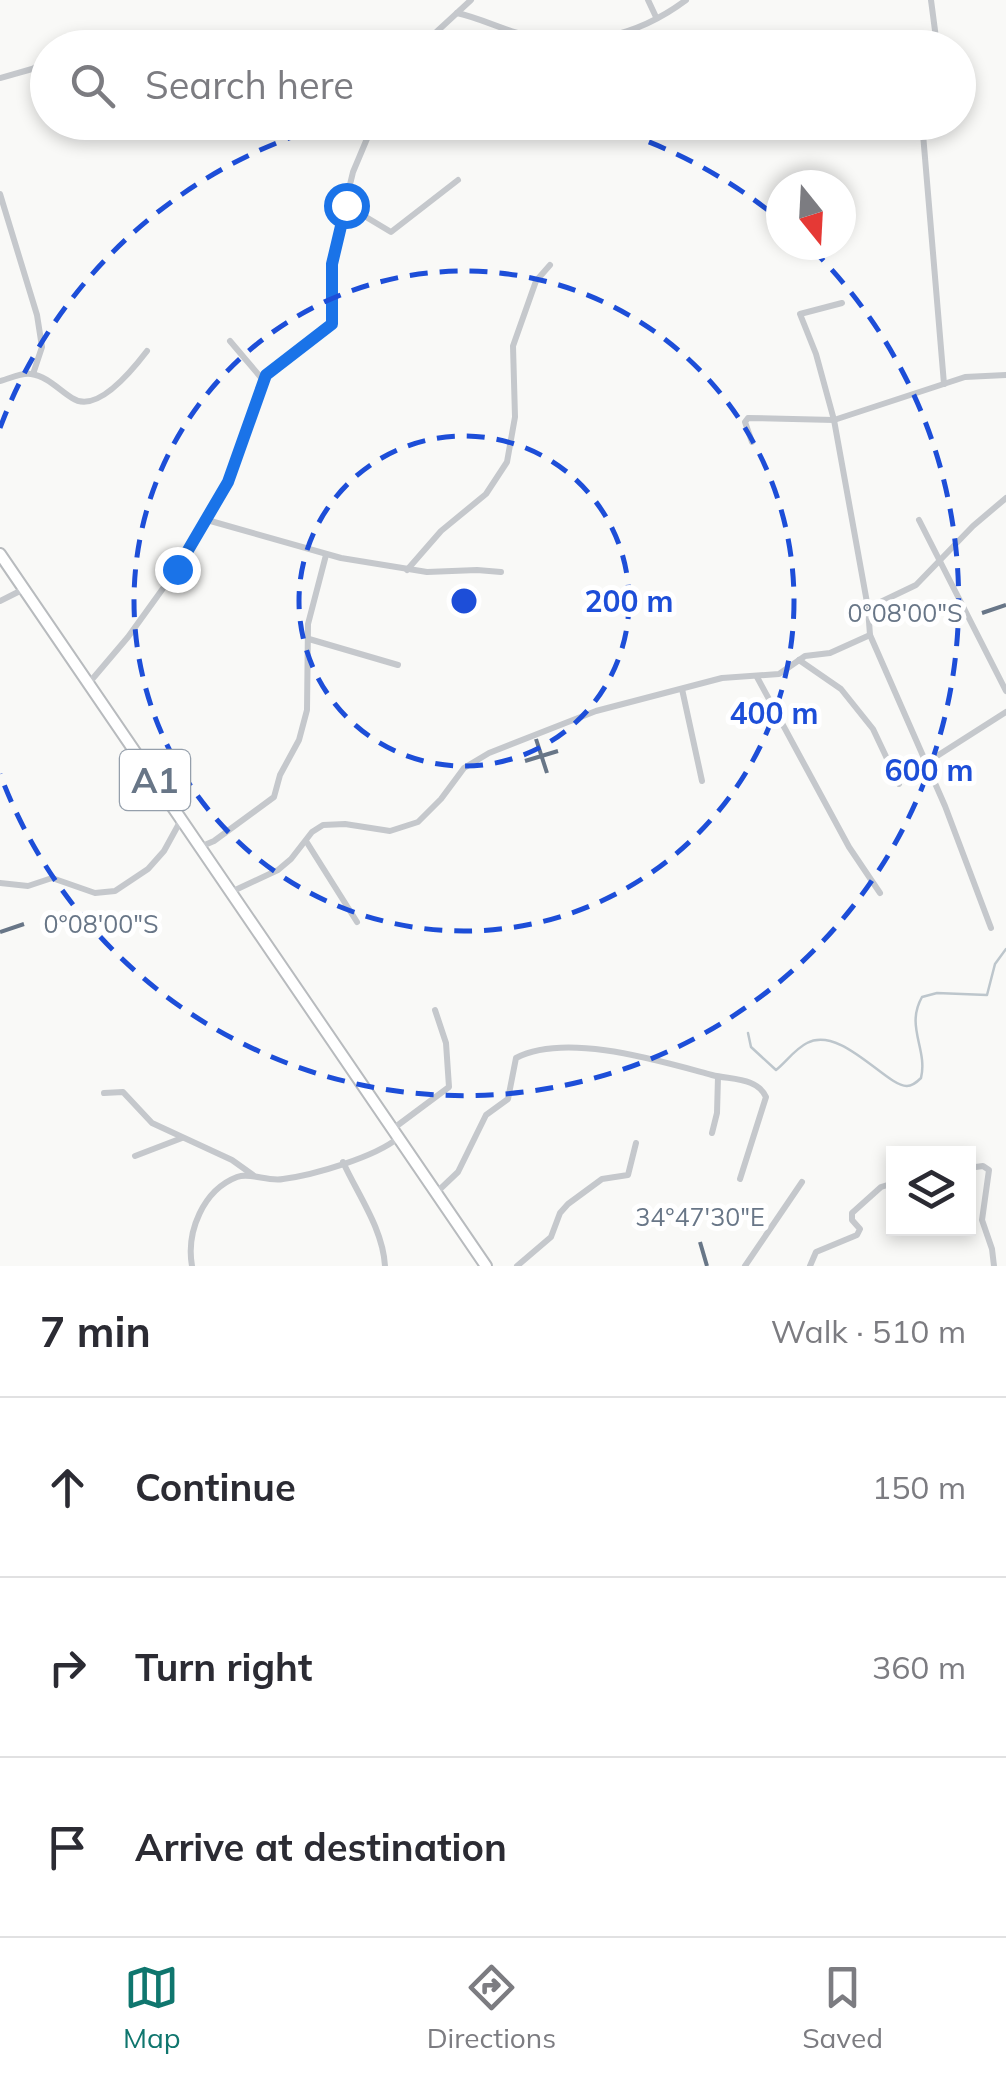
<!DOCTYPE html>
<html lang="en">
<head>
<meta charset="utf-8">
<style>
  body { margin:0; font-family:Mulish,sans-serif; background:#f2f2f3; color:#2b2b33 }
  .controls { position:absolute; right:30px; bottom:30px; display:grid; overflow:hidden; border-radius:0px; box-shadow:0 5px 15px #0003 }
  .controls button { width:90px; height:90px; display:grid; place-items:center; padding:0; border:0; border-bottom:2px solid #e1e1e2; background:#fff; color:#2b2b33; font:50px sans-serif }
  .compass { position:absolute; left:766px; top:170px; width:90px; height:90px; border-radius:50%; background:#fff; box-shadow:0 5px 15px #0003; rotate:162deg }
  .stop { position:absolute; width:30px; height:30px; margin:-22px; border:8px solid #1a73e8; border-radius:50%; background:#fff }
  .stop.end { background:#1a73e8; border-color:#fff; box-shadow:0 2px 10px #0008 }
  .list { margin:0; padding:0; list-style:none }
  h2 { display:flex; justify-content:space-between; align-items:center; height:130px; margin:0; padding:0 40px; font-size:42px }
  h2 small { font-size:32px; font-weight:400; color:#7c7c81 }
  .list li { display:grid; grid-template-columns:65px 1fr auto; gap:30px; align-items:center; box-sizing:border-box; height:180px; padding:0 40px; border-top:2px solid #e1e1e2 }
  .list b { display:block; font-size:38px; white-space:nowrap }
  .list em { font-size:32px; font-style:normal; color:#7c7c81 }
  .icon { flex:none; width:55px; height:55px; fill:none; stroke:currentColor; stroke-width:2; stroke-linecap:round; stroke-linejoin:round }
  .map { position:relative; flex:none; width:1006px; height:1266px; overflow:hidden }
  .search { position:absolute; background:#fff; box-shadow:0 5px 15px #0003; left:30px; right:30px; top:30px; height:110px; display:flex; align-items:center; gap:25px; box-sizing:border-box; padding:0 35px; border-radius:55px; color:#7c7c81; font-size:38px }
  .sheet { height:670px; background:#fff }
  nav { display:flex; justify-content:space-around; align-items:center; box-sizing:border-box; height:140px; border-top:2px solid #e1e1e2; background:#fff; font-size:28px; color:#7c7c81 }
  nav a { display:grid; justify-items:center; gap:5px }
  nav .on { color:#0f766e }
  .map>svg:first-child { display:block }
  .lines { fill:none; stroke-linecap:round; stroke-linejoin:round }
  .stream { stroke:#bdc6cc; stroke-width:2.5 }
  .highway-casing { stroke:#b8bbbe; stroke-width:14 }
  .minor { stroke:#c5c8cc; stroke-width:6 }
  .highway { stroke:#fff; stroke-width:10 }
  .route { stroke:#1a73e8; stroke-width:12 }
  .ticks { fill:none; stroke:#687687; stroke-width:4 }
  .ring { fill:none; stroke:#1d4ed8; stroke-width:5; stroke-dasharray:18 12 }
  .labels { text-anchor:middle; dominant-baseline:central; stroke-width:10; stroke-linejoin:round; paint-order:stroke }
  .shield { fill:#fff; stroke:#959fab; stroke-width:2.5 }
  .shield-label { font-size:35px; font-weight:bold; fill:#687687 }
  .ticks-label { font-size:25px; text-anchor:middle; fill:#687687; stroke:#fff; stroke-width:10; stroke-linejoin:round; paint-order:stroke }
  .centre { fill:#1d4ed8; stroke:#fff; stroke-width:5 }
  .ring-label { font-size:30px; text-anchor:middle; font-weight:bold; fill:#1d4ed8; stroke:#fff; stroke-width:10; stroke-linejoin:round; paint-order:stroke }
</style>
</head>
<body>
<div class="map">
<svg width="1006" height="1266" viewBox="0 0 1006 1266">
  <rect width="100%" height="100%" fill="#f9f9f7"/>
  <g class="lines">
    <path class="stream" d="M748,1033l3,14 25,23c10,-8 19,-21 31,-27 34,-18 80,44 100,43 6,0 11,-5 14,-8 7,-29 -16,-51 1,-81l15,-4 50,2 8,-31 11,-15"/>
    <defs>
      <path id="highway" d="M0,554l486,712"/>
    </defs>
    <use href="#highway" class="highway-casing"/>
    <g class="minor">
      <path d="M648,0l8,17"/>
      <path d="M931,0l5,38 -2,10"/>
      <path d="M457,13c23,5 44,16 67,22 58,14 114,1 162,-35"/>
      <path d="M64,48l13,-11"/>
      <path d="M419,48l52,-48"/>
      <path d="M0,78l32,-9 16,-9"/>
      <path d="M922,122l22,262"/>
      <path d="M0,194l37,121 5,32 -9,27"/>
      <path d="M346,205l45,27 67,-52"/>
      <path d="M842,303l-42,11 16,40 18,66 34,188 2,27 75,171 46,122"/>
      <path d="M230,341l33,39"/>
      <path d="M0,381c9,-2 22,-9 31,-7 16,2 28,16 41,24 25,17 62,-30 75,-47"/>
      <path d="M752,442l-7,-20 3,-4 86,2 131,-43 41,-2"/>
      <path d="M207,520l134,38 86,14 50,-2 24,2"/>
      <path d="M919,520l87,171"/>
      <path d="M407,570l34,-39 45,-37 21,-32 8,-45 -2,-71 23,-65 14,-16"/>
      <path d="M0,601l24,-12"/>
      <path d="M868,608l48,-23 57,-59 33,-28"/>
      <path d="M309,639l89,26"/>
      <path d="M799,660l42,29 32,40 26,55"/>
      <path d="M757,677l92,170 31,46"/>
      <path d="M89,683l39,-46 49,-68 30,-49 21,-38 38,-107 66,-51 -1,-60 22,-92 21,-50"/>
      <path d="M682,689l20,92"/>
      <path d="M926,763l80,-51"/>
      <path d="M306,841l51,81"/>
      <path d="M200,847l14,-6 60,-44 6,-22 19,-35 8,-30 1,-86 18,-69"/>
      <path d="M0,883l28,3 24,-8 43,15 20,-2 33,-22 16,-18 17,-31"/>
      <path d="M231,892l47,-22 13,-11 21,-27 11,-7 22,-1 45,7 28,-9 23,-23 23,-31 25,-15 107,-42 126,-33 57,-4 26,-18 25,-3 40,-18"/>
      <path d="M104,1093l19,-1 29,31 80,37 21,15"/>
      <path d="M394,1128l55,-41 -3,-44 -11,-33"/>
      <path d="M712,1133l5,-20 1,-36"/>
      <path d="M135,1156l47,-18"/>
      <path d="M343,1162c15,33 40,67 42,104"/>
      <path d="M968,1168l15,-2 6,4 -7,50 10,29 2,17"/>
      <path d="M437,1192l21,-20 28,-57 22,-16 8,-41c50,-26 144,3 196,17 19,5 45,2 54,22l-26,82"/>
      <path d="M192,1266c-6,-34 11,-76 45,-89 13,-5 31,5 46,2 31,-4 92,-22 115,-41"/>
      <path d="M517,1266l34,-29 9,-24 8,-9 34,-25 26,-4 8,-32"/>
      <path d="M745,1266l57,-84"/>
      <path d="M810,1266l6,-14 41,-17 3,-6 -8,-9v-7l29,-26 13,-4"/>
    </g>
    <use href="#highway" class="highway"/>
  </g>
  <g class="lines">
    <path class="route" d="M177,569l51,-87 38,-107 66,-51v-60l14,-59"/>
  </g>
  <path class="ticks" d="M982,613l24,-8M536,739l11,34M525,761l33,-10M0,932l24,-8M700,1242l7,24"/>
  <g class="ring">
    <circle cx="464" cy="601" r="165"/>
    <circle cx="464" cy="601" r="330"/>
    <path d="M0 428A495 495 0 0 1 336 123M592 123A495 495 0 0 1 779 219M811 248A495 495 0 1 1 0 774"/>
  </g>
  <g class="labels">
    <rect class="shield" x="120" y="750" width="70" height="60" rx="8"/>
    <g class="shield-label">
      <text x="155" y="780">A1</text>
    </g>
  </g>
  <g class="ticks-label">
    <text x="905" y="622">0°08'00"S</text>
    <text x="101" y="933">0°08'00"S</text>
    <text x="700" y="1226">34°47'30"E</text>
  </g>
  <circle cx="464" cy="601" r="15" class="centre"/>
  <g class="ring-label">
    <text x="629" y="612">200 m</text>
    <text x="774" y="724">400 m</text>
    <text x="929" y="781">600 m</text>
  </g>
</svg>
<div class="controls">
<button><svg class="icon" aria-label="layers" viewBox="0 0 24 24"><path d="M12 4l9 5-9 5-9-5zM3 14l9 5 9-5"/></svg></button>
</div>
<svg class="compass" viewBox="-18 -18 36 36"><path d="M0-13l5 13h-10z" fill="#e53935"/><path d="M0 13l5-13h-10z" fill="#7c7c81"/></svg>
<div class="stop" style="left:346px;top:205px"></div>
<div class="stop end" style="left:177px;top:569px"></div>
<div class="search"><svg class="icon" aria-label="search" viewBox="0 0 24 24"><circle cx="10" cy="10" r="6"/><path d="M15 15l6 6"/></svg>Search here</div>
</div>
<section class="sheet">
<h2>7 min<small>Walk · 510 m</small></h2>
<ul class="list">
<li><svg class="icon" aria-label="ahead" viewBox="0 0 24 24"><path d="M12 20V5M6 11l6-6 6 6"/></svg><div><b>Continue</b></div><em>150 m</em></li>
<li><svg class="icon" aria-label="right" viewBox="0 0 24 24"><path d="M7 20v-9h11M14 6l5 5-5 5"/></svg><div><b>Turn right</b></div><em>360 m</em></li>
<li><svg class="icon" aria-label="arrive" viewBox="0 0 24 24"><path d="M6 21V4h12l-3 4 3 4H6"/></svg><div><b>Arrive at destination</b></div></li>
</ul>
</section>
<nav>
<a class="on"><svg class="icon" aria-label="map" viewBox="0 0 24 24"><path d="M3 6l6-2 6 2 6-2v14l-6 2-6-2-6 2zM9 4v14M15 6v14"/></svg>Map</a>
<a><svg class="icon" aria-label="directions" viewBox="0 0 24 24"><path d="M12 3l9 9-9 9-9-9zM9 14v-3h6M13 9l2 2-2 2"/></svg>Directions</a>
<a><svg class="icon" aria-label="saved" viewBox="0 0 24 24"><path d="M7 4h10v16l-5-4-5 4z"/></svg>Saved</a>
</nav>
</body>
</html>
